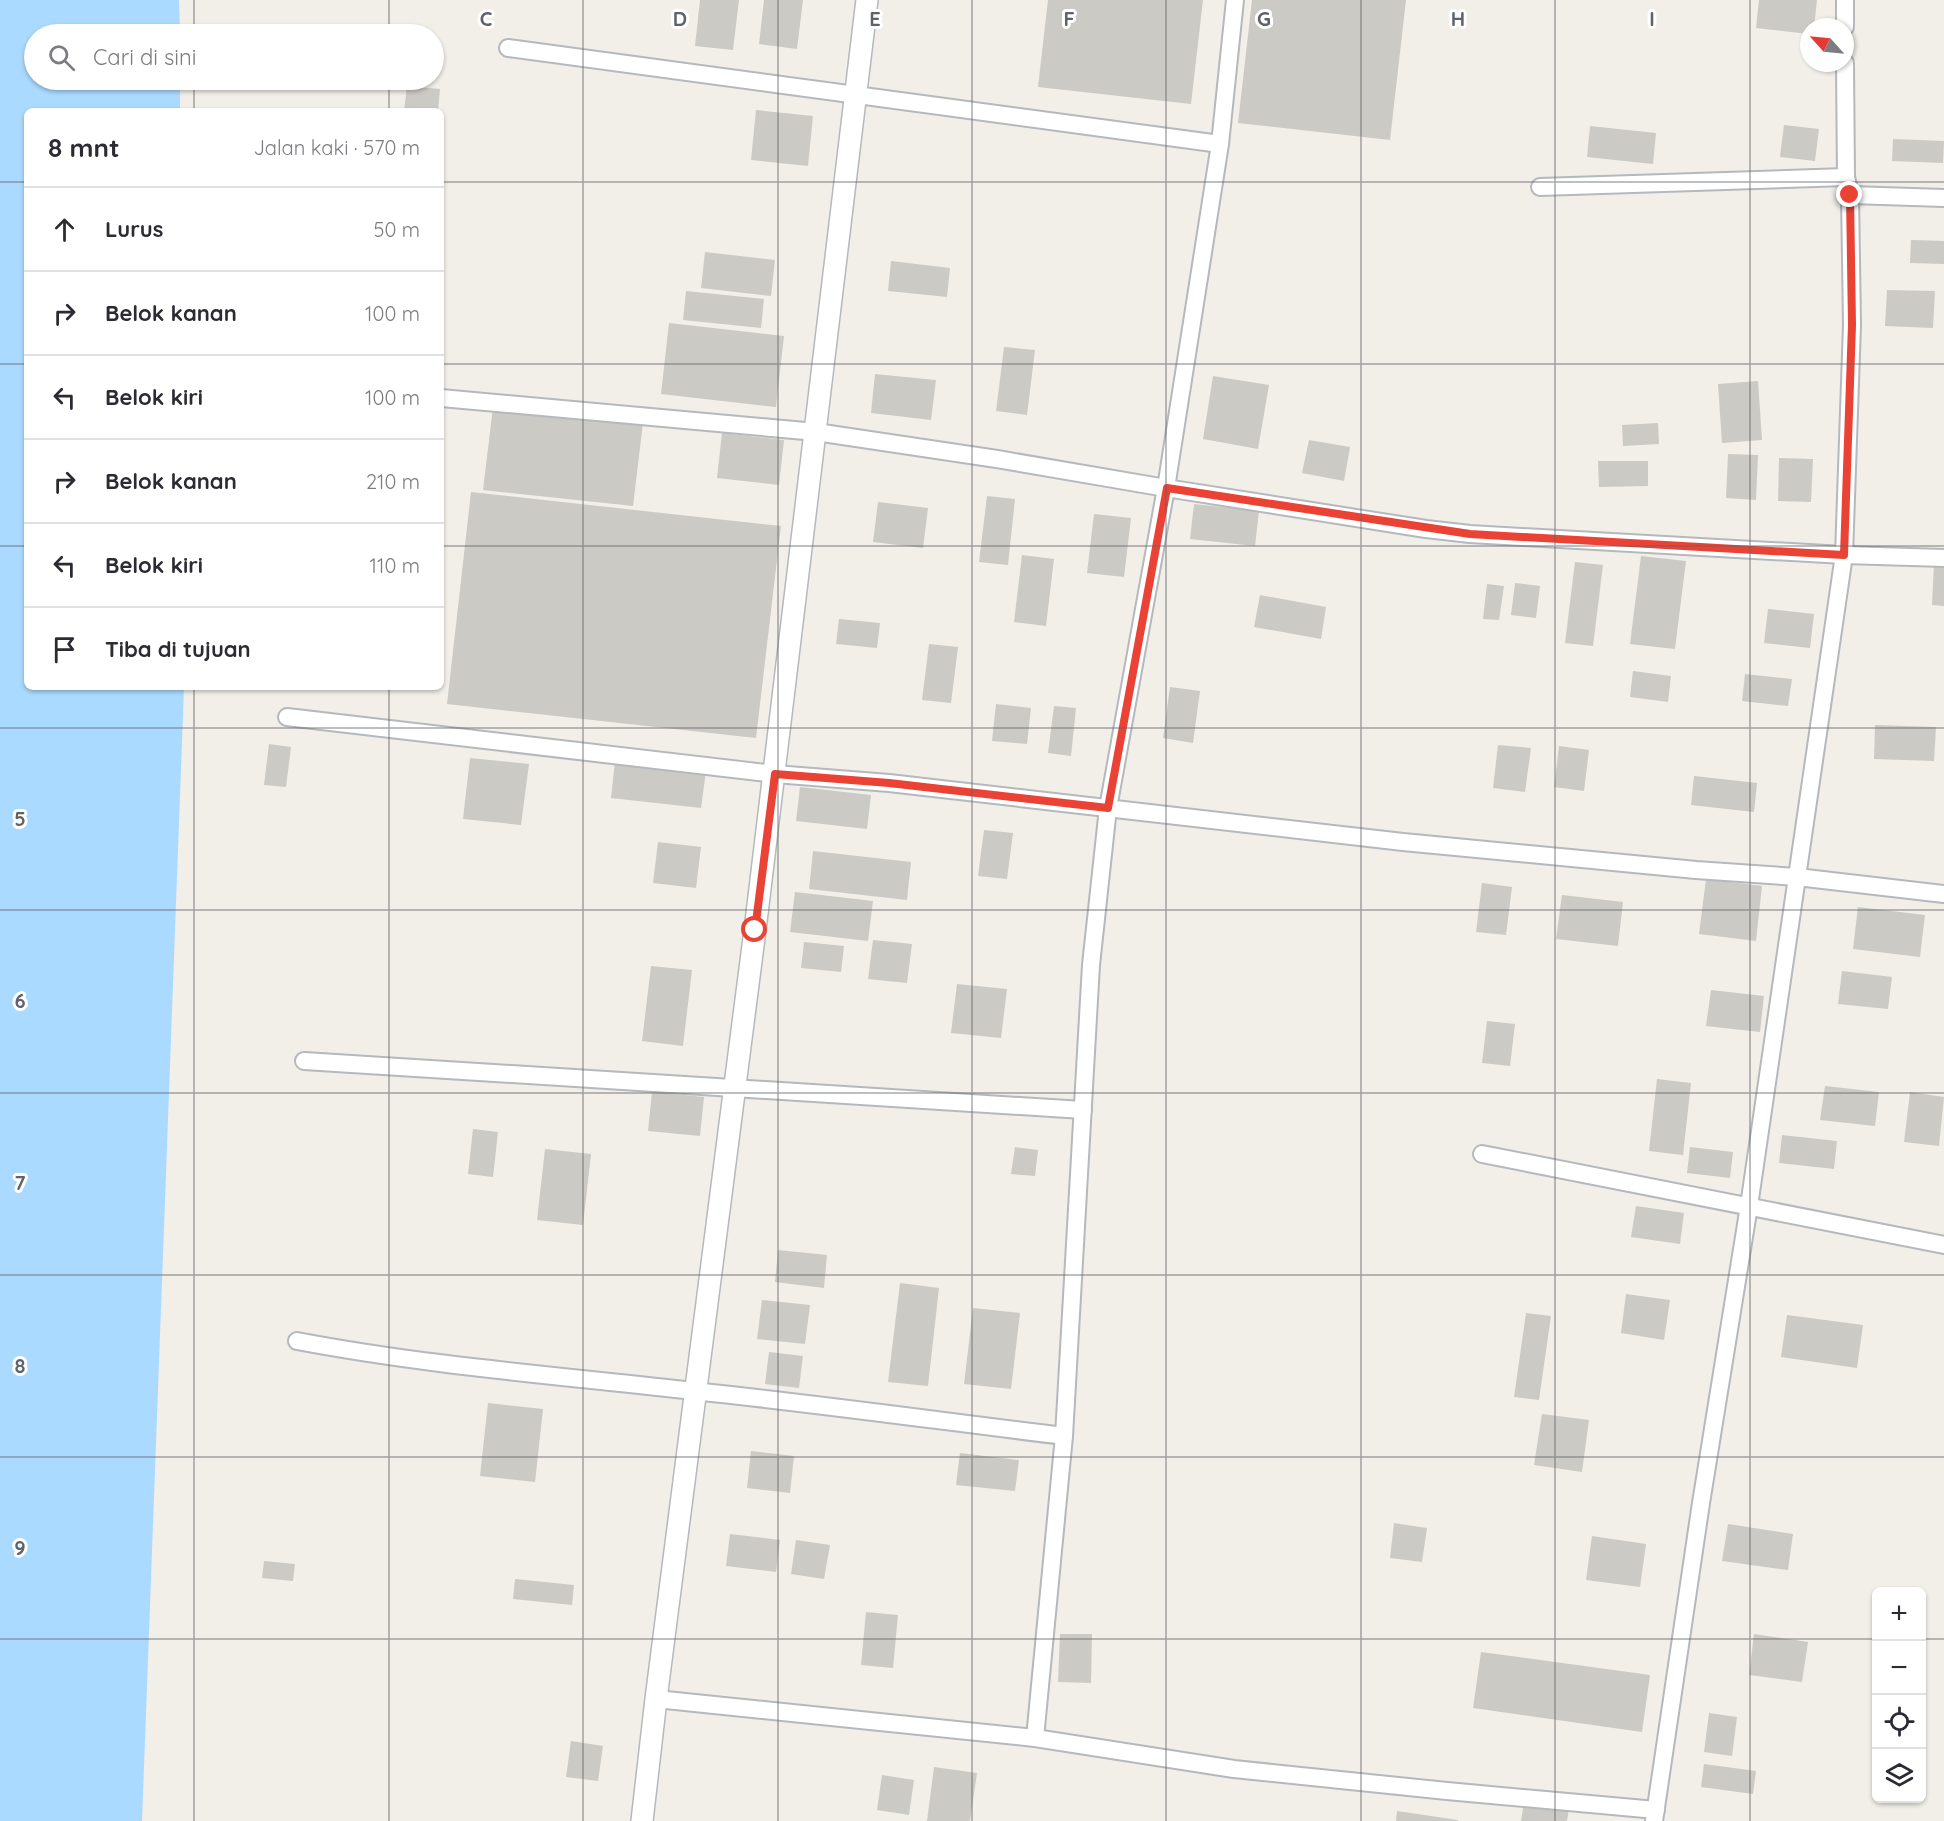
<!DOCTYPE html>
<html lang="id">
<head>
<meta charset="utf-8">
<style>
  body { margin:0; font-family:Quicksand,sans-serif; background:#f2f2f3; color:#2b2b33 }
  .controls { position:absolute; right:18px; bottom:18px; display:grid; overflow:hidden; border-radius:9px; box-shadow:0 2px 4px #0004 }
  .controls button { width:54px; height:54px; display:grid; place-items:center; padding:0; border:0; border-bottom:2px solid #e1e1e2; background:#fff; color:#2b2b33; font:30px sans-serif }
  .compass { position:absolute; left:1800px; top:18px; width:54px; height:54px; border-radius:50%; background:#fff; box-shadow:0 2px 4px #0004; rotate:297deg }
  .stop { position:absolute; width:18px; height:18px; margin:-14px; border:4px solid #ea4335; border-radius:50%; background:#fff }
  .stop.end { background:#ea4335; border-color:#fff; box-shadow:0 2px 6px #0008 }
  .list { margin:0; padding:0; list-style:none }
  h2 { display:flex; justify-content:space-between; align-items:center; height:78px; margin:0; padding:0 24px; font-size:26px }
  h2 small { font-size:20px; font-weight:400; color:#7c7c81 }
  .list li { display:grid; grid-template-columns:39px 1fr auto; gap:18px; align-items:center; box-sizing:border-box; height:84px; padding:0 24px; border-top:2px solid #e1e1e2 }
  .list b { display:block; font-size:22px; white-space:nowrap }
  .list em { font-size:20px; font-style:normal; color:#7c7c81 }
  .icon { flex:none; width:33px; height:33px; fill:none; stroke:currentColor; stroke-width:2; stroke-linecap:round; stroke-linejoin:round }
  .map { position:relative; flex:none; width:1944px; height:1821px; overflow:hidden }
  .search { position:absolute; background:#fff; box-shadow:0 2px 4px #0004; left:24px; top:24px; width:420px; height:66px; display:flex; align-items:center; gap:15px; box-sizing:border-box; padding:0 21px; border-radius:33px; color:#7c7c81; font-size:22px }
  .panel { position:absolute; background:#fff; box-shadow:0 2px 4px #0004; left:24px; top:108px; width:420px; height:582px; border-radius:9px }
  .map>svg:first-child { display:block }
  .water { fill:#aadaff }
  .building { fill:#cccac5 }
  .lines { fill:none; stroke-linecap:round; stroke-linejoin:round }
  .minor-casing { stroke:#b5b8bc; stroke-width:20 }
  .tertiary-casing { stroke:#b5b8bc; stroke-width:24 }
  .minor { stroke:#fff; stroke-width:16 }
  .tertiary { stroke:#fff; stroke-width:21 }
  .route { stroke:#ea4335; stroke-width:8 }
  .grid { fill:none; stroke:#5f6368; stroke-width:1.5; stroke-opacity:0.55 }
  .grid-label { font-size:20px; text-anchor:middle; font-weight:bold; fill:#5f6368; stroke:#fff; stroke-width:6; stroke-linejoin:round; paint-order:stroke }
</style>
</head>
<body>
<div class="map">
<svg width="1944" height="1821" viewBox="0 0 1944 1821">
  <rect width="100%" height="100%" fill="#f1efe8"/>
  <path class="water" d="M0,0h179l1,34h-146v46h146v31h-153v576h157l-42,1134h-142z"/>
  <g class="building">
    <path d="M700,0h39l-6,50 -38,-4z"/>
    <path d="M764,0h39l-6,49 -38,-5z"/>
    <path d="M1048,0h155l-12,104 -153,-17z"/>
    <path d="M1252,0h154l-16,140 -152,-17z"/>
    <path d="M1759,0h58l-3,27h-5v7l-53,-6z"/>
    <path d="M407,86l33,3 -2,22h-34z"/>
    <path d="M756,110l57,6 -5,50 -57,-6z"/>
    <path d="M1784,125l35,4 -4,32 -35,-4z"/>
    <path d="M1590,126l66,7 -3,31 -66,-7z"/>
    <path d="M1893,139l51,2 -1,22 -51,-2z"/>
    <path d="M1911,240l33,1v23l-34,-1z"/>
    <path d="M705,252l70,8 -4,36 -70,-8z"/>
    <path d="M891,261l59,7 -3,29 -59,-6z"/>
    <path d="M1887,290l48,1 -2,37 -48,-2z"/>
    <path d="M686,291l78,8 -3,29 -78,-8z"/>
    <path d="M669,323l115,13 -8,71 -115,-13z"/>
    <path d="M1004,347l31,3 -8,65 -31,-4z"/>
    <path d="M875,374l61,6 -5,40 -60,-7z"/>
    <path d="M1213,376l56,9 -11,64 -55,-10z"/>
    <path d="M1758,381l4,59 -40,3 -4,-59z"/>
    <path d="M493,407l150,16 -10,83 -150,-16z"/>
    <path d="M1658,423l1,21 -36,2 -1,-21z"/>
    <path d="M722,433l62,7 -5,45 -62,-7z"/>
    <path d="M1309,440l41,7 -6,34 -42,-8z"/>
    <path d="M1728,454l30,1 -2,45 -30,-2z"/>
    <path d="M1779,458l34,1 -2,43 -33,-1z"/>
    <path d="M1598,461h50v25l-49,1z"/>
    <path d="M471,492l310,34 -25,212 -309,-34z"/>
    <path d="M987,496l28,3 -7,66 -29,-3z"/>
    <path d="M878,502l50,6 -5,40 -50,-6z"/>
    <path d="M1194,504l65,7 -4,35 -65,-7z"/>
    <path d="M1094,514l37,4 -7,59 -37,-4z"/>
    <path d="M1022,555l32,4 -8,67 -32,-4z"/>
    <path d="M1641,556l45,5 -11,88 -45,-5z"/>
    <path d="M1575,562l28,3 -10,81 -28,-3z"/>
    <path d="M1934,564h10v42l-12,-1z"/>
    <path d="M1515,583l25,3 -4,32 -25,-3z"/>
    <path d="M1487,584l17,2 -5,34 -16,-1z"/>
    <path d="M1260,595l66,12 -5,32 -67,-12z"/>
    <path d="M1768,609l46,5 -4,34 -46,-5z"/>
    <path d="M839,619l41,4 -3,25 -41,-4z"/>
    <path d="M929,644l29,3 -7,56 -29,-3z"/>
    <path d="M1633,671l38,5 -3,26 -38,-5z"/>
    <path d="M1745,674l47,5 -4,27 -46,-5z"/>
    <path d="M1170,687l30,4 -7,52 -30,-5z"/>
    <path d="M996,704l35,4 -4,36 -35,-3z"/>
    <path d="M1054,706l22,2 -5,48 -23,-3z"/>
    <path d="M1875,725l61,2 -2,34 -60,-2z"/>
    <path d="M269,744l22,3 -5,40 -22,-2z"/>
    <path d="M1498,745l33,3 -6,44 -32,-4z"/>
    <path d="M1559,746l30,4 -5,41 -30,-4z"/>
    <path d="M470,758l59,6 -8,61 -58,-6z"/>
    <path d="M615,761l91,10 -5,37 -90,-10z"/>
    <path d="M1694,776l63,7 -3,29 -63,-7z"/>
    <path d="M800,787l71,8 -4,34 -71,-8z"/>
    <path d="M984,830l29,3 -6,46 -29,-3z"/>
    <path d="M658,842l43,5 -5,41 -43,-5z"/>
    <path d="M813,851l98,11 -4,38 -98,-11z"/>
    <path d="M1706,879l56,7 -6,55 -57,-7z"/>
    <path d="M1482,883l30,4 -6,48 -30,-3z"/>
    <path d="M795,892l78,9 -5,40 -78,-9z"/>
    <path d="M1562,895l61,7 -5,44 -62,-7z"/>
    <path d="M1858,907l67,8 -5,42 -67,-8z"/>
    <path d="M873,940l39,4 -5,39 -39,-4z"/>
    <path d="M804,942l40,4 -3,26 -40,-4z"/>
    <path d="M651,966l41,4 -9,76 -41,-5z"/>
    <path d="M1842,971l50,6 -4,32 -50,-5z"/>
    <path d="M957,984l50,5 -6,49 -50,-5z"/>
    <path d="M1711,990l53,6 -4,36 -54,-6z"/>
    <path d="M1487,1021l28,3 -5,42 -28,-3z"/>
    <path d="M1657,1079l34,4 -8,72 -34,-4z"/>
    <path d="M1825,1086l54,6 -4,34 -55,-6z"/>
    <path d="M652,1092l52,5 -4,39 -52,-5z"/>
    <path d="M1910,1092l34,5 -5,49 -35,-4z"/>
    <path d="M473,1129l25,3 -5,45 -25,-3z"/>
    <path d="M1782,1135l55,6 -3,28 -55,-6z"/>
    <path d="M1015,1147l23,3 -3,26 -24,-2z"/>
    <path d="M1690,1147l43,5 -3,26 -43,-5z"/>
    <path d="M545,1149l46,5 -8,71 -46,-5z"/>
    <path d="M1636,1206l48,7 -4,31 -49,-7z"/>
    <path d="M778,1250l49,5 -3,33 -49,-6z"/>
    <path d="M900,1283l39,5 -11,98 -40,-4z"/>
    <path d="M1626,1294l44,6 -6,40 -43,-7z"/>
    <path d="M762,1300l48,5 -5,39 -48,-5z"/>
    <path d="M973,1308l47,5 -9,76 -47,-5z"/>
    <path d="M1526,1313l25,3 -12,84 -25,-3z"/>
    <path d="M1787,1315l76,10 -6,43 -76,-11z"/>
    <path d="M769,1352l34,4 -4,32 -34,-4z"/>
    <path d="M488,1403l55,6 -8,73 -55,-6z"/>
    <path d="M1542,1414l47,6 -7,52 -48,-7z"/>
    <path d="M751,1451l43,5 -4,37 -43,-5z"/>
    <path d="M960,1453l59,7 -4,31 -59,-6z"/>
    <path d="M1394,1523l33,5 -5,34 -32,-4z"/>
    <path d="M1728,1524l65,10 -5,36 -66,-9z"/>
    <path d="M730,1534l50,6 -4,32 -50,-6z"/>
    <path d="M1592,1536l54,8 -6,43 -54,-7z"/>
    <path d="M796,1540l34,5 -6,34 -33,-5z"/>
    <path d="M264,1561l31,3 -2,17 -31,-3z"/>
    <path d="M515,1579l59,6 -2,20 -59,-6z"/>
    <path d="M866,1612l32,3 -5,53 -32,-3z"/>
    <path d="M1060,1634h32l-1,49 -33,-1z"/>
    <path d="M1754,1634l54,8 -6,40 -53,-7z"/>
    <path d="M1481,1652l169,23 -8,57 -169,-24z"/>
    <path d="M1709,1713l28,4 -5,39 -28,-4z"/>
    <path d="M571,1741l32,5 -5,35 -32,-4z"/>
    <path d="M1704,1764l52,7 -3,23 -52,-7z"/>
    <path d="M934,1767l43,6 -7,48h-43z"/>
    <path d="M882,1775l32,5 -5,35 -32,-5z"/>
    <path d="M1524,1801l45,7 -2,13h-46z"/>
    <path d="M1397,1811l61,9v1h-62z"/>
  </g>
  <g class="lines">
    <defs>
      <g id="minor">
        <path d="M1845,0v27"/>
        <path d="M508,48l712,96"/>
        <path d="M1540,187l306,-10"/>
        <path d="M1850,195l94,3"/>
        <path d="M441,398l375,34 181,27 169,29 260,41 44,5 374,21 100,3"/>
        <path d="M287,717l488,57 114,9 514,59 293,28 101,7 147,17"/>
        <path d="M304,1061l779,49"/>
        <path d="M1482,1154l462,91"/>
        <path d="M297,1341c132,25 265,35 397,50 124,13 247,30 370,45"/>
        <path d="M656,1699l379,39 199,31 213,22 209,19"/>
        <path d="M1035,1738l29,-302 27,-471 17,-157 58,-320 54,-344 15,-144"/>
        <path d="M1654,1821l47,-318 48,-297 95,-651 8,-230 -2,-130 -4,-18 -1,-114"/>
      </g>
      <path id="tertiary" d="M642,1821l14,-122 99,-769 112,-930"/>
    </defs>
    <use href="#minor" class="minor-casing"/>
    <use href="#tertiary" class="tertiary-casing"/>
    <use href="#minor" class="minor"/>
    <use href="#tertiary" class="tertiary"/>
  </g>
  <g class="lines">
    <path class="route" d="M755,930l20,-156 114,9 219,25 59,-320 303,46 374,21 8,-230 -2,-130"/>
  </g>
  <path class="grid" d="M194,0v34M389,0v34M583,0v1821M778,0v1821M972,0v1821M1166,0v1821M1361,0v1821M1555,0v1821M1750,0v1821M194,80v31M389,80v31M0,182h27M441,182h1503M0,364h27M441,364h1503M0,546h27M441,546h1503M194,687v1134M389,687v1134M0,728h1944M0,910h1944M0,1093h1944M0,1275h1944M0,1457h1944M0,1639h1876M1922,1639h22"/>
  <g class="grid-label">
    <text x="486" y="26">C</text>
    <text x="680" y="26">D</text>
    <text x="875" y="26">E</text>
    <text x="1069" y="26">F</text>
    <text x="1264" y="26">G</text>
    <text x="1458" y="26">H</text>
    <text x="1652" y="26">I</text>
    <text x="20" y="826">5</text>
    <text x="20" y="1008">6</text>
    <text x="20" y="1190">7</text>
    <text x="20" y="1373">8</text>
    <text x="20" y="1555">9</text>
  </g>
</svg>
<div class="controls">
<button>+</button>
<button>−</button>
<button><svg class="icon" aria-label="locate" viewBox="0 0 24 24"><circle cx="12" cy="12" r="6"/><path d="M12 2v4M12 18v4M2 12h4M18 12h4"/></svg></button>
<button><svg class="icon" aria-label="layers" viewBox="0 0 24 24"><path d="M12 4l9 5-9 5-9-5zM3 14l9 5 9-5"/></svg></button>
</div>
<svg class="compass" viewBox="-18 -18 36 36"><path d="M0-13l5 13h-10z" fill="#e53935"/><path d="M0 13l5-13h-10z" fill="#7c7c81"/></svg>
<div class="stop" style="left:755px;top:930px"></div>
<div class="stop end" style="left:1850px;top:195px"></div>
<div class="search"><svg class="icon" aria-label="search" viewBox="0 0 24 24"><circle cx="10" cy="10" r="6"/><path d="M15 15l6 6"/></svg>Cari di sini</div>
<section class="panel">
<h2>8 mnt<small>Jalan kaki · 570 m</small></h2>
<ul class="list">
<li><svg class="icon" aria-label="ahead" viewBox="0 0 24 24"><path d="M12 20V5M6 11l6-6 6 6"/></svg><div><b>Lurus</b></div><em>50 m</em></li>
<li><svg class="icon" aria-label="right" viewBox="0 0 24 24"><path d="M7 20v-9h11M14 6l5 5-5 5"/></svg><div><b>Belok kanan</b></div><em>100 m</em></li>
<li><svg class="icon" aria-label="left" viewBox="0 0 24 24"><path d="M17 20v-9H6M10 6l-5 5 5 5"/></svg><div><b>Belok kiri</b></div><em>100 m</em></li>
<li><svg class="icon" aria-label="right" viewBox="0 0 24 24"><path d="M7 20v-9h11M14 6l5 5-5 5"/></svg><div><b>Belok kanan</b></div><em>210 m</em></li>
<li><svg class="icon" aria-label="left" viewBox="0 0 24 24"><path d="M17 20v-9H6M10 6l-5 5 5 5"/></svg><div><b>Belok kiri</b></div><em>110 m</em></li>
<li><svg class="icon" aria-label="arrive" viewBox="0 0 24 24"><path d="M6 21V4h12l-3 4 3 4H6"/></svg><div><b>Tiba di tujuan</b></div></li>
</ul>
</section>
</div>
</body>
</html>
